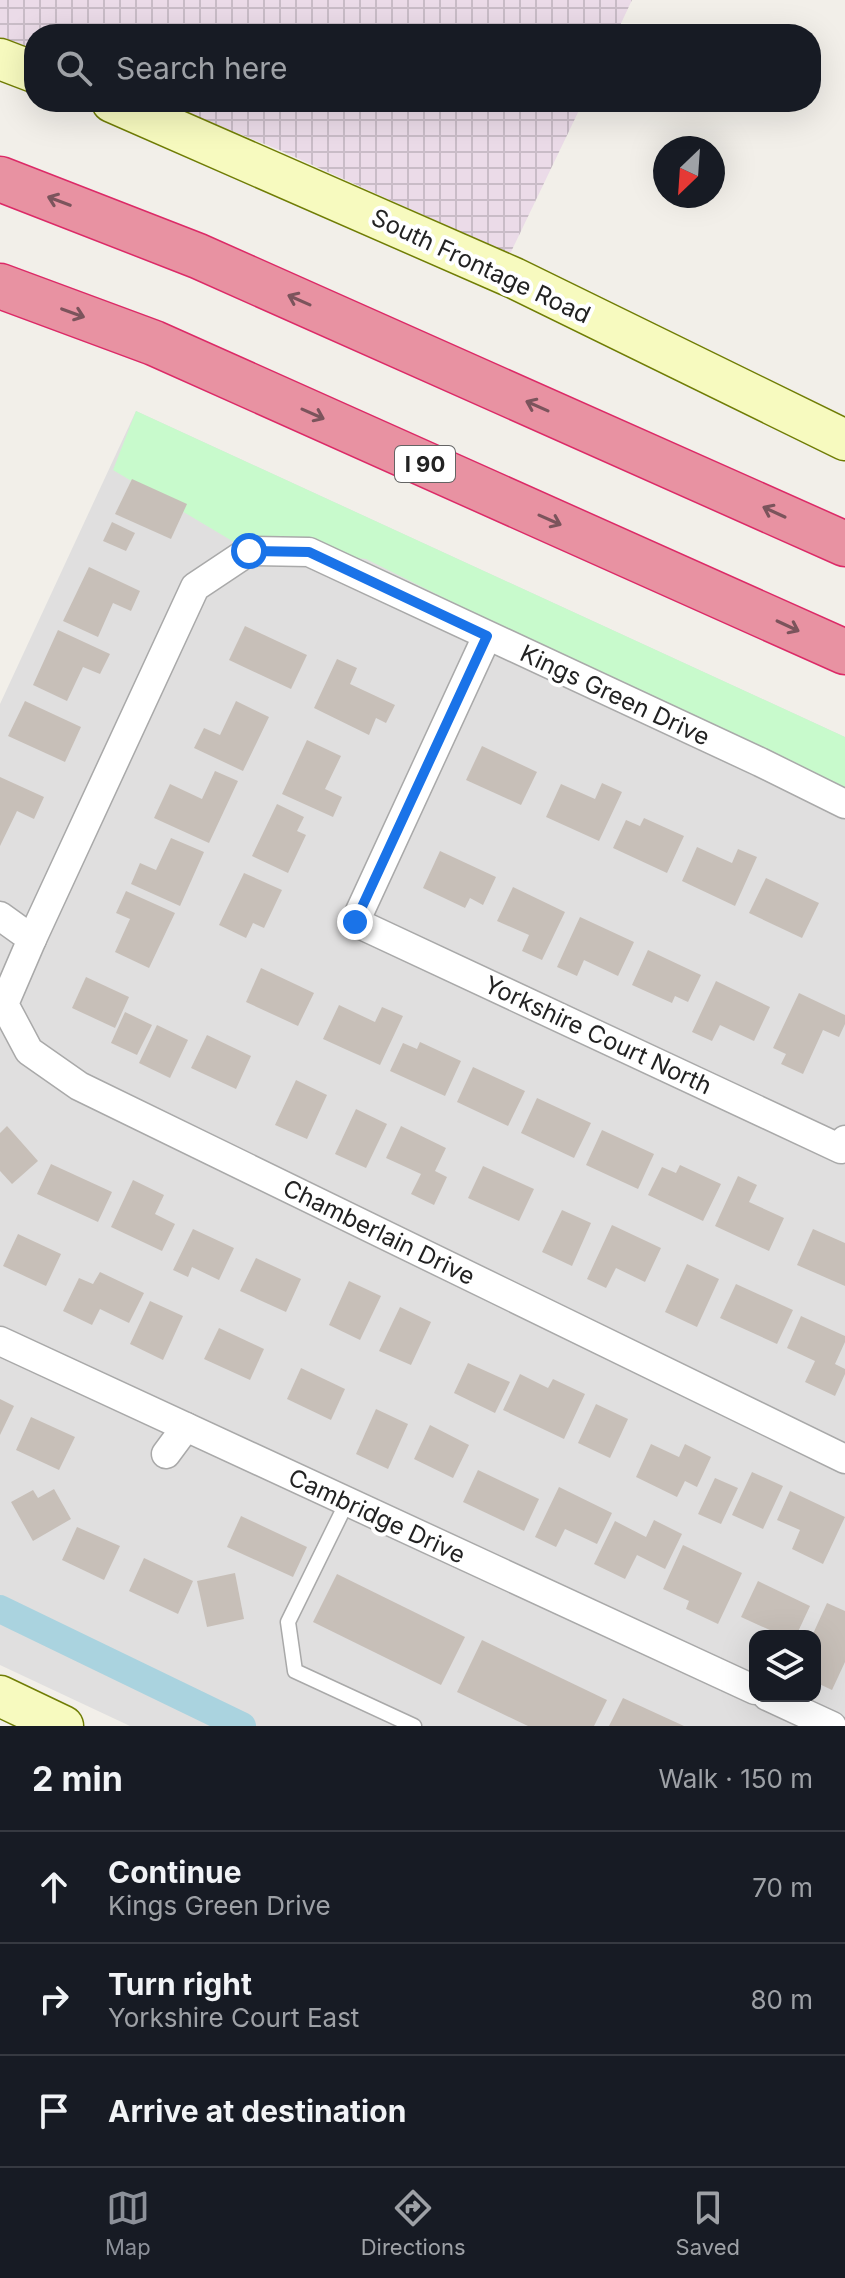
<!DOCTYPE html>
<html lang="en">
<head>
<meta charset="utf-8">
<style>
  body { margin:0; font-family:Inter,sans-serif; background:#20242c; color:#f1f3f6 }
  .controls { position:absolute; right:24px; bottom:24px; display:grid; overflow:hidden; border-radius:16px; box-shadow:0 8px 32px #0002 }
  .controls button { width:72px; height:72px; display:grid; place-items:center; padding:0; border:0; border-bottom:2px solid #363941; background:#171b24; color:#f1f3f6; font:40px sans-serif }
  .compass { position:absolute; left:653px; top:136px; width:72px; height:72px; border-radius:50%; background:#171b24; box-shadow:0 8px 32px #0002; rotate:205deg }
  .stop { position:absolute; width:24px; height:24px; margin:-18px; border:6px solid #1a73e8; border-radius:50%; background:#fff }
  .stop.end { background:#1a73e8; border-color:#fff; box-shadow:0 2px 8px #0008 }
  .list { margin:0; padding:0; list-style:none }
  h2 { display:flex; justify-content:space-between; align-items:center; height:104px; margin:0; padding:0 32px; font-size:34px }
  h2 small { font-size:26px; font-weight:400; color:#9ea1a6 }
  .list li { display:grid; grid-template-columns:52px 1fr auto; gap:24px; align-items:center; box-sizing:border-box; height:112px; padding:0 32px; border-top:2px solid #363941 }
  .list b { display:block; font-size:30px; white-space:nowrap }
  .list p { margin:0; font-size:26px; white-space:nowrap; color:#9ea1a6 }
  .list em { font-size:26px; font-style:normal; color:#9ea1a6 }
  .icon { flex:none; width:44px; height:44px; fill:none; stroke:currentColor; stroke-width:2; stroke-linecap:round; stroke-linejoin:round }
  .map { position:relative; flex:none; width:845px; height:1726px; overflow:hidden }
  .search { position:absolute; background:#171b24; box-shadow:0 8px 32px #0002; left:24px; right:24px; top:24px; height:88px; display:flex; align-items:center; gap:20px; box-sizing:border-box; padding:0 28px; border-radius:32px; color:#9ea1a6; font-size:30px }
  .sheet { height:440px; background:#171b24 }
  nav { display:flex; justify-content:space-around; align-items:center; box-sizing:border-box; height:112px; border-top:2px solid #363941; background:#171b24; font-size:22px; color:#9ea1a6 }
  nav a { display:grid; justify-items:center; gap:4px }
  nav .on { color:#8c9099 }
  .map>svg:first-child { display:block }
  .residential { fill:#e0dfdf; fill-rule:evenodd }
  .industrial { fill:url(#industrial-grid) }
  .park { fill:#c8facc }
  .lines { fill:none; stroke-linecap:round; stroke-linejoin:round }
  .canal { stroke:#aad3df; stroke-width:28 }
  .building { fill:#c7bfb8 }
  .lane-casing { stroke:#a9a9a9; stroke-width:17 }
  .street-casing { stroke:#a9a9a9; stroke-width:31 }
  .secondary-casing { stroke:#707d05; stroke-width:43 }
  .highway-casing { stroke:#dc2a67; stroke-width:47 }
  .lane { stroke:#fff; stroke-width:14 }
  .street { stroke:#fff; stroke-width:28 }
  .secondary { stroke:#f7fabf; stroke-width:40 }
  .highway { stroke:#e892a2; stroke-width:44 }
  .oneway { stroke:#7b545c }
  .route { stroke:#1a73e8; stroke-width:10 }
  .labels { text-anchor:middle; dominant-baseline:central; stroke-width:8; stroke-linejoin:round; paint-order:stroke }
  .shield { fill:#fff; stroke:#646464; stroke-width:2 }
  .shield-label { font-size:22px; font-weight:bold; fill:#222 }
  .street-label { font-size:24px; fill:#222; stroke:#fff }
</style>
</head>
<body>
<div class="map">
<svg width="845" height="1726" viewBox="0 0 845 1726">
  <defs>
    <pattern id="industrial-grid" width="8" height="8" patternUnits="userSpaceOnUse" patternTransform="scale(2)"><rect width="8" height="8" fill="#ebdbe8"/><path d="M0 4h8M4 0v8" fill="none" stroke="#c9bcc7"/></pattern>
  </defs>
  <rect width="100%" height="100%" fill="#f2efe9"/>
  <path class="residential" d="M136,411l709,326v989h-715l-130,-61v-961zM755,1636h60v60h-60z"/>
  <g class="industrial">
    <path d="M0,0h632l-16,34h-582v17l-34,-14z"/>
    <path d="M161,102h422l-73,152 -233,-105z"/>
  </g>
  <path class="park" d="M136,411l709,326v61l-479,-239 -57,-7 -60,-1 -136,-81z"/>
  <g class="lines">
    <path class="canal" d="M0,1609l242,117"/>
  </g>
  <g class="building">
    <path d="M132,479l55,25 -16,35 -56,-25z"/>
    <path d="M112,522l23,11 -9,18 -23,-10z"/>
    <path d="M89,567l51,24 -9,20 -18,-8 -15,34 -35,-16z"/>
    <path d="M245,626l62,29 -16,34 -62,-29z"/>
    <path d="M58,630l52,24 -10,20 -17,-7 -16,34 -34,-16z"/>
    <path d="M337,659l20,9 -7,16 45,21 -9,18 -10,-5 -7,17 -55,-27z"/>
    <path d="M25,701l56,26 -16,35 -57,-26z"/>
    <path d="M236,701l33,16 -26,54 -49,-23 10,-20 16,7z"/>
    <path d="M307,740l34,16 -16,33 17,8 -9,20 -51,-23z"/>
    <path d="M482,746l55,26 -16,33 -55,-25z"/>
    <path d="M215,771l23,10 -29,62 -55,-25 16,-34 32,15z"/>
    <path d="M0,777l44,20 -10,22 -17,-8 -17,35z"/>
    <path d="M602,783l20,9 -23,49 -53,-24 15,-33 34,15z"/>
    <path d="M277,804l27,13 -7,14 9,4 -18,38 -36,-17z"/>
    <path d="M644,818l40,18 -17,37 -54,-25 13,-28 14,6z"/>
    <path d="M171,838l33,14 -24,54 -49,-22 9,-21 16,7z"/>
    <path d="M697,847l35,16 6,-14 19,8 -22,49 -53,-25z"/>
    <path d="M440,851l56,26 -13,28 -13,-7 -5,10 -42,-20z"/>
    <path d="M244,873l38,17 -18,38 -11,-5 -7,15 -27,-13z"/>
    <path d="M766,878l53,25 -17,35 -53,-25z"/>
    <path d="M513,887l52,25 -23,48 -20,-9 7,-16 -32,-14z"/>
    <path d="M126,891l49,22 -26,55 -34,-16 15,-33 -14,-6z"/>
    <path d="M580,917l54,25 -16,34 -34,-16 -7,16 -20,-9z"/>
    <path d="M648,950l53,25 -13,27 -13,-6 -3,7 -40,-18z"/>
    <path d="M261,968l53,25 -16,33 -52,-24z"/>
    <path d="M86,977l43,20 -14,31 -43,-20z"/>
    <path d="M716,981l54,26 -16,34 -34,-16 -8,16 -20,-9z"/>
    <path d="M799,993l46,22v9l-6,13 -16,-7 -20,44 -22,-10 5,-10 -13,-6z"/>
    <path d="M339,1005l36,17 7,-15 21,9 -23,49 -57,-26z"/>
    <path d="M125,1012l27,13 -15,30 -26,-12z"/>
    <path d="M157,1025l31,15 -18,38 -31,-15z"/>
    <path d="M207,1035l44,21 -15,33 -45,-21z"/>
    <path d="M420,1042l41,19 -16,35 -55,-25 13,-28 14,6z"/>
    <path d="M473,1067l52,24 -17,35 -51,-24z"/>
    <path d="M296,1080l31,15 -20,44 -32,-14z"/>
    <path d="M537,1098l54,25 -17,35 -53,-25z"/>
    <path d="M356,1109l31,15 -21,44 -31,-14z"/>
    <path d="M7,1126l31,35 -26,23 -12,-13v-38z"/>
    <path d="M401,1126l45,22 -11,23 12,6 -13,28 -23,-11 10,-20 -35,-16z"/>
    <path d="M602,1130l52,24 -16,35 -52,-24z"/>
    <path d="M51,1164l61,28 -14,30 -61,-28z"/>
    <path d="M680,1165l41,19 -18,37 -55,-26 14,-28 14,6z"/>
    <path d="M483,1166l51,23 -15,32 -51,-23z"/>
    <path d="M738,1176l19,9 -8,17 35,16 -15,33 -54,-25z"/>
    <path d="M133,1180l31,15 -9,19 20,10 -13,27 -51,-24z"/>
    <path d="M562,1210l29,13 -19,43 -30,-14z"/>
    <path d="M612,1225l49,23 -16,34 -29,-14 -10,20 -19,-9z"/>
    <path d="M193,1229l41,19 -15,32 -27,-13 -4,10 -15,-7z"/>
    <path d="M813,1229l32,14v43l-48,-21z"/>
    <path d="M18,1234l43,20 -15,32 -43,-20z"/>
    <path d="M256,1258l45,21 -15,33 -46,-21z"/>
    <path d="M687,1264l32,15 -22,48 -32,-15z"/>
    <path d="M100,1272l44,21 -15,30 -29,-14 -8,16 -29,-14 16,-33 14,6z"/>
    <path d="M349,1281l32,15 -21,44 -31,-15z"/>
    <path d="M736,1284l57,26 -16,34 -57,-26z"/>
    <path d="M150,1301l33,15 -20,44 -33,-16z"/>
    <path d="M400,1307l31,15 -20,43 -32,-14z"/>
    <path d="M801,1316l44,20v6l-10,22 10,5v5l-10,22 -30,-14 10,-21 -28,-13z"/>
    <path d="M219,1328l45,21 -14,31 -46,-21z"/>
    <path d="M468,1363l42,19 -15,31 -41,-20z"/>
    <path d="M301,1368l44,21 -14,31 -44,-21z"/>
    <path d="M520,1374l28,14 5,-9 32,15 -21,45 -61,-29z"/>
    <path d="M0,1399l14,7 -14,29z"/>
    <path d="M596,1404l32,15 -18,39 -32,-15z"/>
    <path d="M376,1409l32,15 -20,45 -32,-15z"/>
    <path d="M31,1417l44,20 -16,33 -43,-20z"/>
    <path d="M430,1425l39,20 -16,33 -39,-19z"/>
    <path d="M651,1444l28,13 6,-13 26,13 -14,30 -12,-6 -8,16 -41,-20z"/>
    <path d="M478,1470l61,29 -15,32 -61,-29z"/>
    <path d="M752,1472l31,14 -20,43 -31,-14z"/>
    <path d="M715,1478l23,10 -17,36 -23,-10z"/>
    <path d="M559,1487l53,26 -15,31 -32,-15 -9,18 -21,-10z"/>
    <path d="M54,1489l17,30 -38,22 -22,-39 22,-12 5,8z"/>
    <path d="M790,1491l55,26 -22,47 -31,-15 8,-19 -23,-10z"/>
    <path d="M241,1516l66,31 -14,30 -66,-30z"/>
    <path d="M654,1520l28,14 -17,35 -28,-14 -12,24 -31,-15 21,-43 31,16z"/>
    <path d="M77,1527l43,19 -16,34 -42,-20z"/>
    <path d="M683,1545l59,28 -24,51 -32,-15 3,-8 -26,-12z"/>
    <path d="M144,1558l49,23 -15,33 -49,-23z"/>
    <path d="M235,1573l9,46 -37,8 -10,-46z"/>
    <path d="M337,1574l128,63 -24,48 -128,-63z"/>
    <path d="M758,1581l52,25 -14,30h-13l-42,-19z"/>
    <path d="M827,1603l18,8v51l-13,28 -17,-8v-46h-3z"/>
    <path d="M482,1640l125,60 -13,26h-66l-71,-34z"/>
    <path d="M623,1698l61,28h-75z"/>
  </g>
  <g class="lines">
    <defs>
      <path id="lane" d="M347,1502l-59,120 7,49 119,55"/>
      <g id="street">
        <path d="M487,636l-132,286 486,227 4,-9"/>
        <path d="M0,916l32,23 -28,65 25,47 50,35 766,373"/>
        <path d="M32,939l163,-352 54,-36 60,1 451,210 85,42"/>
        <path d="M0,1341l755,349"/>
        <path d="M166,1454l20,-27"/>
        <path d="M767,1696l65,30"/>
      </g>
      <g id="secondary">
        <path d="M0,59l34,13"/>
        <path d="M112,102l402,176 331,162"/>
        <path d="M0,1696l63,30"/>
      </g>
      <g id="highway">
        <path d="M0,179l198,77 647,288"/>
        <path d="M0,286l154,57 691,309"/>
      </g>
    </defs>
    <use href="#lane" class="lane-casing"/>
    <use href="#street" class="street-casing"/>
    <use href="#secondary" class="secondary-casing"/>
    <use href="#highway" class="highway-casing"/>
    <use href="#lane" class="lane"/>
    <use href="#street" class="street"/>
    <use href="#secondary" class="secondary"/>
    <use href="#highway" class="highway"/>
  </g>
  <defs><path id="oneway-shaft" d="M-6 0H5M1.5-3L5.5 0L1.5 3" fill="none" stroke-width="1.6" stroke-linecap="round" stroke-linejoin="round" transform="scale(2)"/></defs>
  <g class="oneway">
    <use href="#oneway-shaft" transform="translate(59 201) rotate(-159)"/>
    <use href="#oneway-shaft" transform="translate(299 300) rotate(-156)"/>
    <use href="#oneway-shaft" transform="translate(73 313) rotate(20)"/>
    <use href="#oneway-shaft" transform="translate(537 406) rotate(-156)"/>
    <use href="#oneway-shaft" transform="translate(313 414) rotate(24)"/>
    <use href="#oneway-shaft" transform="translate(774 512) rotate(-155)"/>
    <use href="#oneway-shaft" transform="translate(550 520) rotate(24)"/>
    <use href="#oneway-shaft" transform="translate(788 626) rotate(25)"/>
  </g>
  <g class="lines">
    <path class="route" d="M249,551l60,1 178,84 -132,286"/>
  </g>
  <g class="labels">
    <rect class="shield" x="395" y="446" width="60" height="36" rx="6"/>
    <g class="shield-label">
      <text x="425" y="464">I 90</text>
    </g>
    <g class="street-label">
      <text transform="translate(481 266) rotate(25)">South Frontage Road</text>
      <text transform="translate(615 695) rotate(25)">Kings Green Drive</text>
      <text transform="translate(598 1035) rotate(25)">Yorkshire Court North</text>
      <text transform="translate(379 1232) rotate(26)">Chamberlain Drive</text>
      <text transform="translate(377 1516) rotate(25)">Cambridge Drive</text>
    </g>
  </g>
</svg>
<div class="controls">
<button><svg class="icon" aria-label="layers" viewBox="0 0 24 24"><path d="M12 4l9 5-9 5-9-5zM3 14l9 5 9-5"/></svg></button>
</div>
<svg class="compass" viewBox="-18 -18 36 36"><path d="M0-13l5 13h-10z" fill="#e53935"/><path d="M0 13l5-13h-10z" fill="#9ea1a6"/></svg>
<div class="stop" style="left:249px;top:551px"></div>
<div class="stop end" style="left:355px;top:922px"></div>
<div class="search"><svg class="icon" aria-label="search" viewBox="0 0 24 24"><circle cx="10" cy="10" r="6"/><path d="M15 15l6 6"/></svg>Search here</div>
</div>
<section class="sheet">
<h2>2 min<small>Walk · 150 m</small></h2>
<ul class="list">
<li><svg class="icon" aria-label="ahead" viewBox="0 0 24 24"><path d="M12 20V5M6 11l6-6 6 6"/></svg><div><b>Continue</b><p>Kings Green Drive</p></div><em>70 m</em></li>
<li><svg class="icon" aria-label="right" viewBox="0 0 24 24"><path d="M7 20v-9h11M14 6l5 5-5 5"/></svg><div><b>Turn right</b><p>Yorkshire Court East</p></div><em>80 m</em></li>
<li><svg class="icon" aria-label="arrive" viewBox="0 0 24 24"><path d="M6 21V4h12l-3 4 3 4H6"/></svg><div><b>Arrive at destination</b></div></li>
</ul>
</section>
<nav>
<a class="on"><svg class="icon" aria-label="map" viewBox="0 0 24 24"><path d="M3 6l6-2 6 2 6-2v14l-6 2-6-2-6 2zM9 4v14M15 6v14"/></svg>Map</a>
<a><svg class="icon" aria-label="directions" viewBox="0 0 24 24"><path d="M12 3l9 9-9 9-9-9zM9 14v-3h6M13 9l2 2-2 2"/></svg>Directions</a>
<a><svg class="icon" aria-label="saved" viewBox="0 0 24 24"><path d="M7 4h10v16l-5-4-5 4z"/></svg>Saved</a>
</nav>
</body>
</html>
